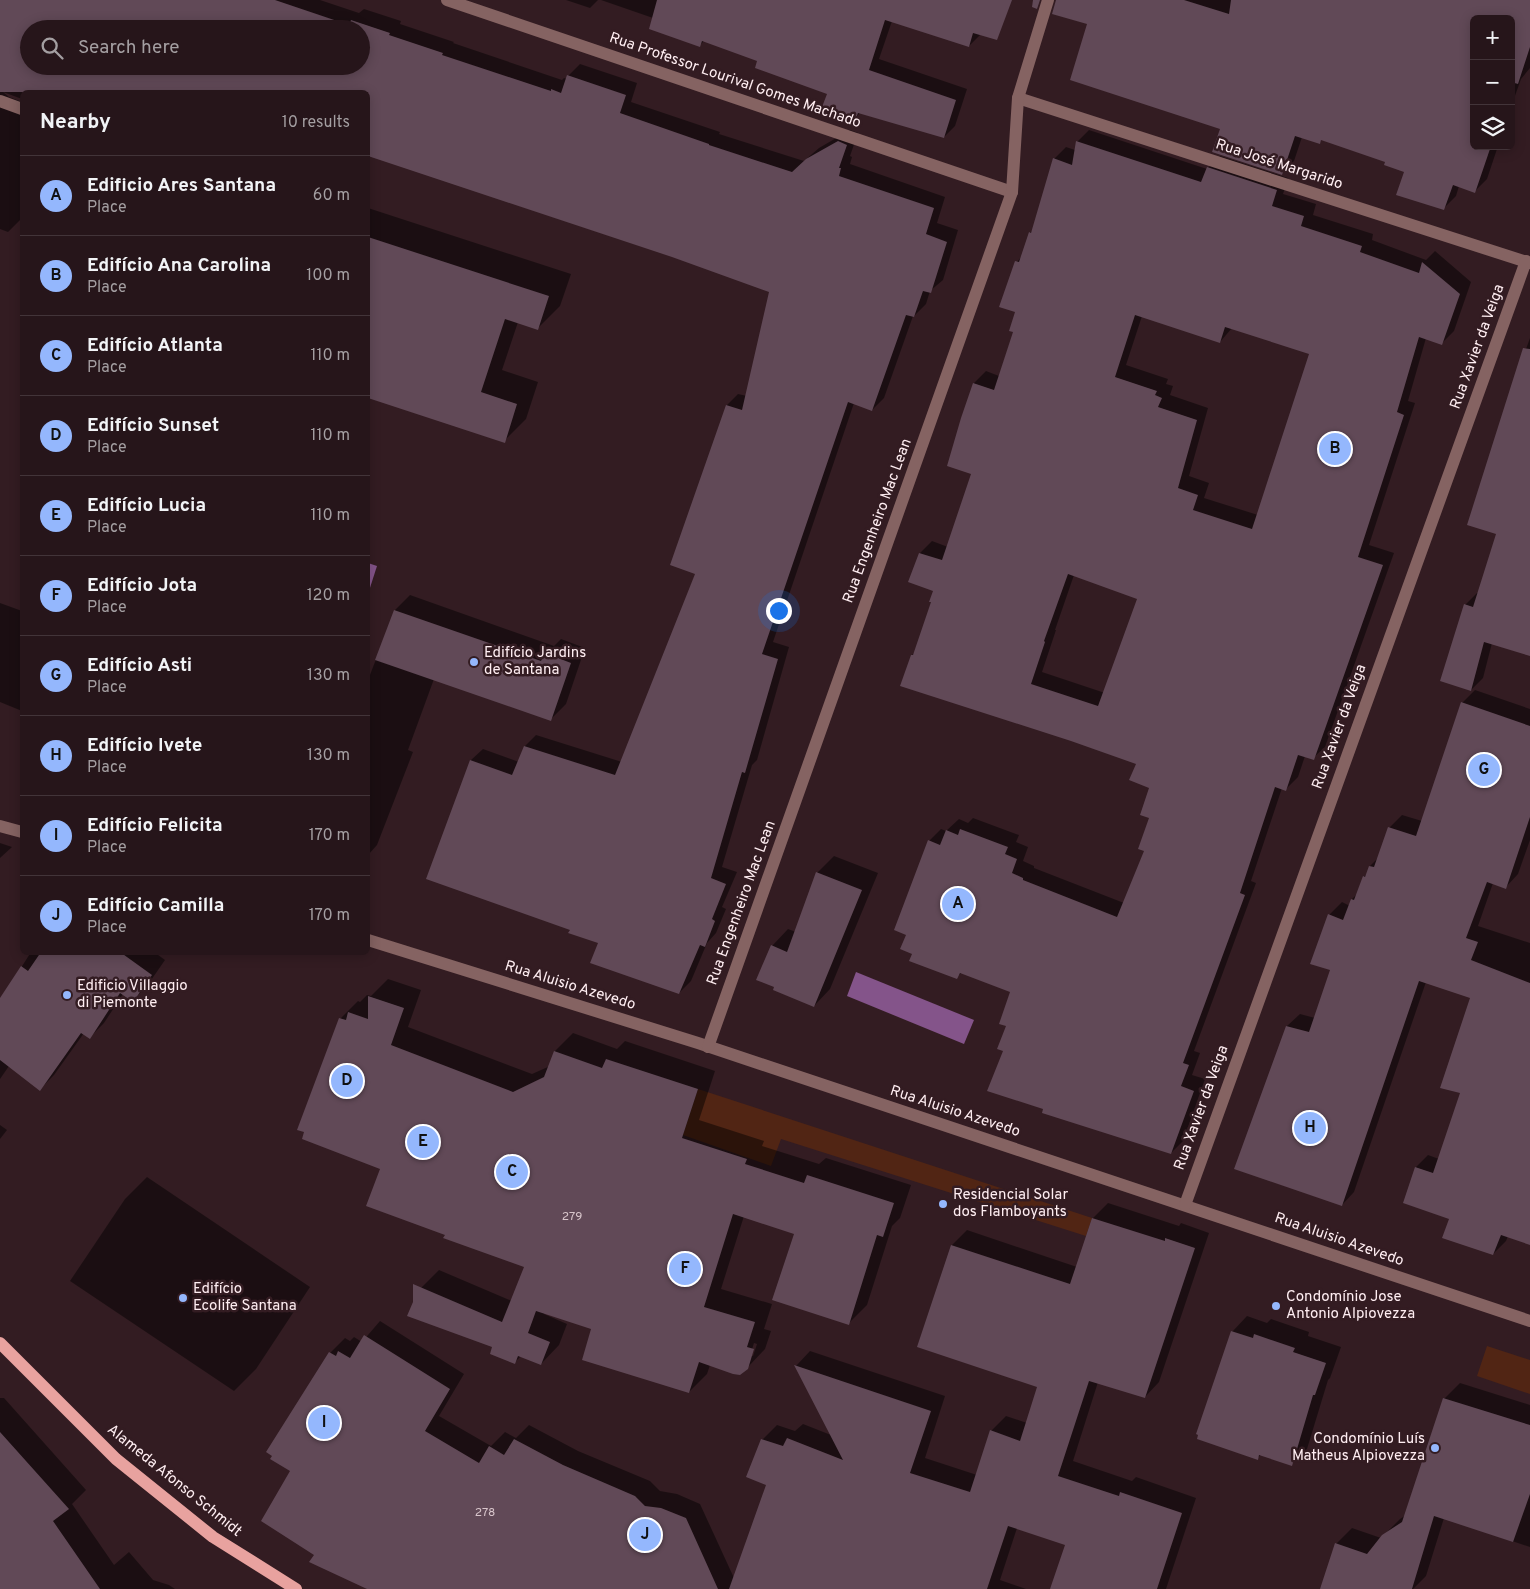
<!DOCTYPE html>
<html lang="en">
<head>
<meta charset="utf-8">
<style>
  body { margin:0; font-family:Overpass,sans-serif; background:#2e1e23; color:#f1f3f6 }
  .controls { position:absolute; right:15px; top:15px; display:grid; overflow:hidden; border-radius:8px; box-shadow:0 2px 12px #0003 }
  .controls button { width:45px; height:45px; display:grid; place-items:center; padding:0; border:0; border-bottom:1px solid #423439; background:#26151a; color:#f1f3f6; font:25px sans-serif }
  .you { position:absolute; left:778px; top:610px; width:18px; height:18px; margin:-12px; border:4px solid #fff; border-radius:50%; background:#1a73e8; box-shadow:0 0 0 8px #1a73e833 }
  .badge { display:grid; place-items:center; width:32px; height:32px; border-radius:50%; background:#94b7fd; color:#111; font-size:16px; font-weight:700 }
  .pin { position:absolute; translate:-50% -50%; border:2px solid #fff; box-shadow:0 1px 5px #0006 }
  .list { margin:0; padding:0; list-style:none }
  h2 { display:flex; justify-content:space-between; align-items:center; height:65px; margin:0; padding:0 20px; font-size:21px }
  h2 small { font-size:16px; font-weight:400; color:#a49fa2 }
  .list li { display:grid; grid-template-columns:32px 1fr auto; gap:15px; align-items:center; box-sizing:border-box; height:80px; padding:0 20px; border-top:1px solid #423439 }
  .list b { display:block; font-size:19px; white-space:nowrap }
  .list p { margin:0; font-size:16px; white-space:nowrap; color:#a49fa2 }
  .list em { font-size:16px; font-style:normal; color:#a49fa2 }
  .icon { flex:none; width:28px; height:28px; fill:none; stroke:currentColor; stroke-width:2; stroke-linecap:round; stroke-linejoin:round }
  .map { position:relative; flex:none; width:1530px; height:1589px; overflow:hidden }
  .search { position:absolute; background:#26151a; box-shadow:0 2px 12px #0003; left:20px; top:20px; width:350px; height:55px; display:flex; align-items:center; gap:12px; box-sizing:border-box; padding:0 18px; border-radius:28px; color:#a49fa2; font-size:19px }
  .panel { position:absolute; background:#26151a; box-shadow:0 2px 12px #0003; left:20px; top:90px; width:350px; height:865px; border-radius:8px }
  .map>svg:first-child { display:block }
  .green { fill:#512514 }
  .water { fill:#84548a }
  .shadow { fill:#0007; fill-rule:evenodd }
  .building { fill:#614957; fill-rule:evenodd }
  .lines { fill:none; stroke-linecap:round; stroke-linejoin:round }
  .minor { stroke:#856362; stroke-width:12 }
  .major { stroke:#e8a29f; stroke-width:12 }
  .poi-dot { fill:#94b7fd; stroke:#331c22; stroke-width:2 }
  .labels { text-anchor:middle; dominant-baseline:central; stroke-width:5; stroke-linejoin:round; paint-order:stroke }
  .number-label { font-size:12px; fill:#d8c5cb }
  .street-label { font-size:15px; fill:#ffeef2; stroke:#331c22 }
  .poi-label { font-size:15px; fill:#ffeef2; stroke:#331c22; text-anchor:start }
</style>
</head>
<body>
<div class="map">
<svg width="1530" height="1589" viewBox="0 0 1530 1589">
  <rect width="100%" height="100%" fill="#331c22"/>
  <g class="green">
    <path d="M698,1089l394,129 -6,18 -305,-97 -10,27 -88,-31z"/>
    <path d="M1487,1346l43,14v34l-53,-18z"/>
  </g>
  <g class="water">
    <path d="M368,563l9,3 -9,28z"/>
    <path d="M856,972l118,48 -10,24 -117,-48z"/>
  </g>
  <g class="shadow">
    <path d="M0,0h320l39,13 5,-4 37,12 -1,3 54,18 -1,1 109,37 2,-2 3,1 1,-3 12,-12 57,19 -6,19 89,30 -1,2 85,27 15,-13 31,-18 8,3 -8,23 2,1 -2,7 95,33 -8,26 21,7 -15,50 -13,11 -4,13 -12,12h-1l-29,82 -12,12 -18,-7 -81,239 16,5 -32,113 -5,5 -30,102 15,5 -15,35 4,2 -10,24 -9,10 -16,38 -12,12 -80,-51 -28,-13 -144,-51 44,-118 12,-11 36,13 6,-16 11,-11 86,27 74,-189 31,-168 11,-11 9,2 24,-105 -99,-35 -304,-101v-63h-346v7l-19,-7 6,5 13,5v118l-1,-1 -13,13 -8,-3zM29,29h332v37h-332z"/>
    <path d="M566,0h32l-8,8z"/>
    <path d="M601,0h404l-24,34 -12,12 -77,-25 -13,38 88,30 -12,37 -11,11 -84,-24 -4,4 -28,-24 -70,-33 -54,-19 -4,4 -47,-27z"/>
    <path d="M1074,0h456v68l-9,11 -10,28v-88h-37v127h24l-11,33 -12,12 -16,-5 -3,10 -12,12 -38,-36 -19,-11 -65,-22 -3,3 -17,-5 -8,24 -12,12 -193,-150z"/>
    <path d="M1089,130l118,39 13,-13 68,22 -5,16 33,10 -3,11 60,19 -1,6 54,20 9,-9 36,31 -17,49 -12,12 -16,-5 -18,63 7,2 -46,142 25,8 -69,194 -12,11 -8,-2 -7,21 -12,12 -4,-1 -31,93 5,2 -62,168 6,2 -8,22 13,4 -22,62 -12,12 -126,-44 -41,-59 8,-59 -50,-19 -5,5 -44,-24 -6,-19 22,-93 12,-12 5,2 13,-12 9,4 5,-5 46,17 -3,7 12,5 -5,14 11,5v2l90,35 21,-53 5,-33 1,-30 -14,-23 -225,-109 4,-3 19,-62 -15,-37 12,-12 16,6 25,-74 -11,-54 12,-36 12,-12 13,5 15,-45 3,-20v-49l5,-6 8,-23 4,-4 20,-70 12,-12 9,3 2,-8zM1142,316l78,26 12,-14 79,25 -53,162 -54,-17 5,-15 -20,-7 19,-68 -38,-13 3,-9 -7,-2 2,-5 -42,-14zM1074,575l65,24 -34,94 -63,-21 14,-42h-1z"/>
    <path d="M368,208l203,66 -11,32 -22,22 -20,-6 -16,48 36,12 -12,37 -22,22 -136,-45v-109l3,-11 -3,-1z"/>
    <path d="M1530,338v317l-38,-12 -9,35 -12,12 -6,-85 12,-12h2l18,-60 16,-148z"/>
    <path d="M410,595l144,51 7,-7 24,9 -19,56 -15,15 -117,-40 -26,71 5,2 -36,93 -9,10v-175l27,-70z"/>
    <path d="M0,603l22,8v100l-22,-9z"/>
    <path d="M1475,690l55,19v131l-12,34 -12,13 -13,-4 -15,43 52,17v300l-22,-7 -2,5 -13,13 -43,-35 -34,-52 12,-12 11,4 23,-67 9,-95 -45,-15 -72,210 -12,13 -107,-37 52,-142 13,-12 15,4 17,-49 -3,-54 13,-13 8,4 2,-7 5,-5 7,-17 4,-4 2,-7 8,-8 12,-31 12,-12 20,6 40,-118z"/>
    <path d="M0,843l12,4 -12,11z"/>
    <path d="M834,856l44,17 -48,116 -16,17 -42,-60 16,-17 8,3 21,-59z"/>
    <path d="M31,952h123l11,8 -18,26 -14,14 -10,-6 -19,29 -14,14 -6,-4 -30,42 -14,14 -31,-23 -9,13v-78z"/>
    <path d="M388,979l33,11 -13,37 124,47 18,-8 5,-15 18,-18 44,16 8,-8 90,30 -16,49 65,21 -2,5 57,18 7,-6 85,27 -11,33 -8,8 -25,79 -18,18 -54,-90 -51,-17 -23,73 51,15 -8,25 7,2 -6,18 -18,19 -37,-3 -3,9 -18,18 -96,-64 -48,-16 -1,2 23,10 -8,21 -18,19 -20,-8 -6,6 -94,-74 18,-18 73,31 13,-35 -79,-32 -64,-65 -42,-150 18,-18 2,1 7,-7 4,1zM754,1343l3,1 -4,12h-3z"/>
    <path d="M0,1125l7,5 -7,9z"/>
    <path d="M147,1177l163,110 -54,82 -22,22 -164,-110 55,-82z"/>
    <path d="M1108,1203l71,23 2,-3 28,10 -50,149 -14,15 -47,-15 -25,79 59,20 4,-4 60,21 -30,91h-114l15,-45 -50,-16 -17,52 26,9h-652l-59,-35 -23,-83 38,-118 15,-15 5,3 4,-4 8,5 18,-21 84,53 -25,42 52,30 14,-14 11,6 13,-13 49,26 72,30 10,10 17,3 23,10 34,74 33,-93 -5,-45 15,-15 18,6 8,-7 28,11 -35,-69 14,-15 135,45 -20,62 52,17 14,-44 15,-15 21,7 12,-37 -120,-40 33,-101 15,-15 110,37 16,-49z"/>
    <path d="M1247,1316l20,7 4,-4 38,13 -1,4 33,11 -11,31 -2,2 -21,69 -16,15 -29,-10 -5,4 -25,-126z"/>
    <path d="M1460,1383l70,22v142l-86,-29 -18,58 -13,13h-92l15,-45 16,-16 29,10 19,-19 6,-4 38,-116z"/>
    <path d="M0,1398h4l82,92 -14,14 42,61 15,-13 24,28 16,5 6,4h-175z"/>
  </g>
  <g class="building">
    <path d="M0,0h275l74,25 2,-5 39,13 -1,2 54,18 -1,2 109,36v-2l10,4 6,-18 59,20 -6,18 89,31v1l83,27 14,-13 32,-18 9,4 -8,23h2l-2,8 95,32 -8,26 21,8 -16,51 -8,-2 -9,26 -8,-2 -34,96 -24,-9 -86,252 16,5 -33,114 -3,-1 -31,106 15,6 -14,35 3,2 -10,26 -5,-2 -21,49 -89,-31 8,-20 -30,-10 2,-3 -144,-51 44,-119 42,15 12,-29 91,29 80,-201 -25,-9 56,-160 16,5 27,-118 -97,-35 -304,-101v-64h-368zM29,29h332v37h-332z"/>
    <path d="M657,0h355l-15,40 -24,-7 -4,14 -84,-27 -16,50 87,30 -12,38 -86,-25 -2,5 -34,-11 5,-13 -72,-26 2,-7 -55,-20 -2,6 -51,-18z"/>
    <path d="M1033,0h7l-3,9 -5,-2z"/>
    <path d="M1056,0h128l45,14 2,-14h299v47l-12,37 -7,-2v-63h-37v127h17l-16,47 -22,-8 -9,25 -48,-15 8,-23 -20,-7 1,-3 -64,-22 -1,4 -25,-8 -13,39 -70,-23 8,-23 -150,-49 17,-56 -35,-10z"/>
    <path d="M1076,141l125,41 6,-15 70,23 -5,16 32,10 -3,10 61,20 -2,6 59,21 3,-11 38,32 -18,51 -23,-8 -22,75 7,3 -46,142 25,8 -69,195 -16,-5 -12,36 -11,-4 -35,106 5,2 -62,168 6,2 -8,21 13,5 -23,63 -129,-41 1,-4 -56,-18 16,-40 -6,-2 9,-23 -7,-2 11,-32 -50,-19 -3,6 -48,-18 3,-7 -12,-5 6,-14 -12,-5 34,-90 12,5 6,-15 12,5 2,-6 48,18 -3,7 12,5 -5,14 11,5v2l94,37 27,-66 -6,-2 11,-31 -9,-3 9,-27 -20,-8 7,-16 -65,-23 -171,-55 11,-31h2l18,-53h-2l4,-11 -25,-9 11,-29 23,7 29,-86 -24,-8 14,-48 12,-35 21,7 19,-58 -4,-1 6,-19 -16,-5 16,-46 4,1 10,-30 2,1 22,-75 19,7zM1135,315l85,28 5,-16 84,27 -57,175 -59,-19 5,-15 -20,-7 19,-68 -39,-13 4,-9 -7,-3 2,-4 -42,-14zM1068,574l69,25 -39,107 -67,-22 14,-42 -1,-1z"/>
    <path d="M368,237l181,59 -11,34 -33,-11 -24,73 36,12 -12,39 -137,-45z"/>
    <path d="M1523,348l7,1v307l-46,-14 -13,49 -31,-10 24,-77 9,3 23,-73 -29,-9z"/>
    <path d="M394,610l147,51 4,-8 26,10 -20,58 -176,-61z"/>
    <path d="M1461,702l69,24v91l-24,72 -19,-7 -21,56 12,4 -7,18 59,23v262l-29,-10 -8,20 -51,-17 7,-19 -46,-16 12,-36 18,6 27,-80 -20,-5 30,-90 -51,-17 -77,225 -108,-37 52,-143 23,6 21,-62 -20,-6 18,-50 15,6 8,-21 3,1 9,-24 2,1 4,-11 5,1 14,-40 28,9z"/>
    <path d="M816,872l46,18 -48,117 -41,-17 1,-3 -18,-7 15,-35 16,7z"/>
    <path d="M41,952h79l32,23 -19,27 -13,-9 -30,46 -9,-6 -41,58 -40,-31v-62l21,-32 7,5z"/>
    <path d="M368,996l36,12 -13,37 122,47 31,-15 10,-26 48,17 4,-9 92,30 -16,49 65,21 -2,5 59,19 3,-8 87,28 -11,34 -6,-2 -28,90 -77,-25 22,-66 -61,-20 -29,93 51,15 -8,25 7,2 -6,20 -8,6 -7,-1 -34,-12 -10,31 -107,-33 9,-31 -55,-18 -8,22 22,9 -9,23 -23,-9 -3,8 -25,-10 2,-7 -85,-31 6,-14v-18l89,38 22,-55 -81,-29 2,-3 -79,-29 14,-37 -78,-30 2,-7 -7,-2 42,-112 7,2 2,-8 20,7z"/>
    <path d="M1092,1218l73,23v-3l30,10 -50,150 -56,-17 -31,95 61,20 1,-4 62,21 -25,76h-107l15,-44 -57,-19 -21,63h-258l37,-104 -20,-8 15,-38 22,7 4,-8 56,22 -49,-95 137,46 -21,62 60,19 20,-62 30,11 17,-54 -120,-40 34,-102 119,39z"/>
    <path d="M1231,1331l22,7 1,-4 41,14 -2,4 33,11 -11,32h-2l-21,71 -33,-11 -1,5 -61,-21 1,-4 -2,-1z"/>
    <path d="M364,1335l86,54 -25,42 54,32 10,-17 15,9 10,-16 49,26 72,31 10,10 16,2 25,10 32,71h-351l-58,-27 5,-7 -53,-34 29,-50 -20,-12 2,-3 -6,-4 63,-100 7,4 2,-5 12,7z"/>
    <path d="M1443,1398l87,27v69l-17,48 -79,-26 -22,73h-92l15,-46 32,11 15,-19 20,-13z"/>
    <path d="M0,1432l69,77 -16,12 47,68h-100z"/>
  </g>
  <g class="lines">
    <g class="minor">
      <path d="M447,0l565,192"/>
      <path d="M1018,98l512,165"/>
      <path d="M0,101l22,8"/>
      <path d="M0,826l22,6"/>
      <path d="M368,940l330,103 832,278"/>
      <path d="M708,1047l304,-855 6,-94 30,-98"/>
      <path d="M1185,1205l341,-944"/>
    </g>
    <path class="major" d="M0,1343l116,116 97,78 83,52"/>
  </g>
  <g class="poi-dot">
    <circle cx="474" cy="662" r="5"/>
    <circle cx="67" cy="995" r="5"/>
    <circle cx="943" cy="1204" r="5"/>
    <circle cx="183" cy="1298" r="5"/>
    <circle cx="1276" cy="1306" r="5"/>
    <circle cx="1435" cy="1448" r="5"/>
  </g>
  <g class="labels">
    <g class="number-label">
      <text x="572" y="1217">279</text>
      <text x="485" y="1513">278</text>
    </g>
    <g class="street-label">
      <text transform="translate(735 81) rotate(19)">Rua Professor Lourival Gomes Machado</text>
      <text transform="translate(1279 165) rotate(18)">Rua José Margarido</text>
      <text transform="translate(1478 347) rotate(-70)">Rua Xavier da Veiga</text>
      <text transform="translate(878 521) rotate(-70)">Rua Engenheiro Mac Lean</text>
      <text transform="translate(1340 727) rotate(-70)">Rua Xavier da Veiga</text>
      <text transform="translate(742 903) rotate(-70)">Rua Engenheiro Mac Lean</text>
      <text transform="translate(570 986) rotate(17)">Rua Aluisio Azevedo</text>
      <text transform="translate(1202 1108) rotate(-70)">Rua Xavier da Veiga</text>
      <text transform="translate(955 1112) rotate(18)">Rua Aluisio Azevedo</text>
      <text transform="translate(1339 1240) rotate(19)">Rua Aluisio Azevedo</text>
      <text transform="translate(174 1481) rotate(39)">Alameda Afonso Schmidt</text>
    </g>
    <g class="poi-label">
      <text x="484" y="653">Edifício Jardins<tspan x="484" dy="17">de Santana</tspan></text>
      <text x="77" y="986">Edificio Villaggio<tspan x="77" dy="17">di Piemonte</tspan></text>
      <text x="953" y="1195">Residencial Solar<tspan x="953" dy="17">dos Flamboyants</tspan></text>
      <text x="193" y="1289">Edifício<tspan x="193" dy="17">Ecolife Santana</tspan></text>
      <text x="1286" y="1297">Condomínio Jose<tspan x="1286" dy="17">Antonio Alpiovezza</tspan></text>
      <text x="1425" y="1439" text-anchor="end">Condomínio Luís<tspan x="1425" dy="17">Matheus Alpiovezza</tspan></text>
    </g>
  </g>
</svg>
<div class="controls">
<button>+</button>
<button>−</button>
<button><svg class="icon" aria-label="layers" viewBox="0 0 24 24"><path d="M12 4l9 5-9 5-9-5zM3 14l9 5 9-5"/></svg></button>
</div>
<div class="you"></div>
<div class="pin badge" style="left:958px;top:904px">A</div>
<div class="pin badge" style="left:1335px;top:449px">B</div>
<div class="pin badge" style="left:512px;top:1172px">C</div>
<div class="pin badge" style="left:347px;top:1081px">D</div>
<div class="pin badge" style="left:423px;top:1142px">E</div>
<div class="pin badge" style="left:685px;top:1269px">F</div>
<div class="pin badge" style="left:1484px;top:770px">G</div>
<div class="pin badge" style="left:1310px;top:1128px">H</div>
<div class="pin badge" style="left:324px;top:1423px">I</div>
<div class="pin badge" style="left:645px;top:1535px">J</div>
<div class="search"><svg class="icon" aria-label="search" viewBox="0 0 24 24"><circle cx="10" cy="10" r="6"/><path d="M15 15l6 6"/></svg>Search here</div>
<section class="panel">
<h2>Nearby<small>10 results</small></h2>
<ul class="list">
<li><span class="badge">A</span><div><b>Edificio Ares Santana</b><p>Place</p></div><em>60 m</em></li>
<li><span class="badge">B</span><div><b>Edifício Ana Carolina</b><p>Place</p></div><em>100 m</em></li>
<li><span class="badge">C</span><div><b>Edifício Atlanta</b><p>Place</p></div><em>110 m</em></li>
<li><span class="badge">D</span><div><b>Edifício Sunset</b><p>Place</p></div><em>110 m</em></li>
<li><span class="badge">E</span><div><b>Edifício Lucia</b><p>Place</p></div><em>110 m</em></li>
<li><span class="badge">F</span><div><b>Edifício Jota</b><p>Place</p></div><em>120 m</em></li>
<li><span class="badge">G</span><div><b>Edifício Asti</b><p>Place</p></div><em>130 m</em></li>
<li><span class="badge">H</span><div><b>Edifício Ivete</b><p>Place</p></div><em>130 m</em></li>
<li><span class="badge">I</span><div><b>Edifício Felicita</b><p>Place</p></div><em>170 m</em></li>
<li><span class="badge">J</span><div><b>Edifício Camilla</b><p>Place</p></div><em>170 m</em></li>
</ul>
</section>
</div>
</body>
</html>
